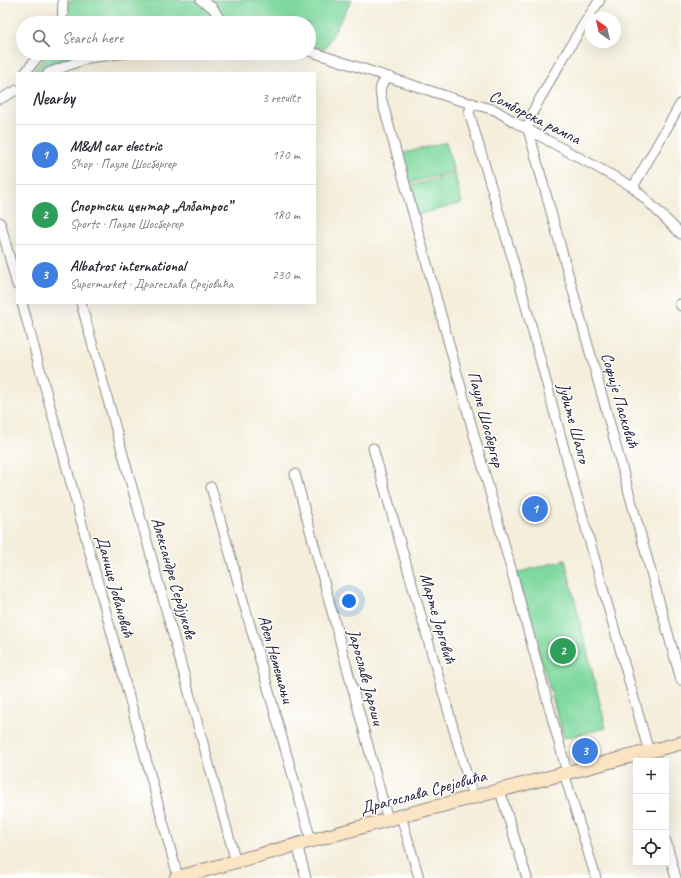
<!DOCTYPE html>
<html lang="en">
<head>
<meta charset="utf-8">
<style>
  body { margin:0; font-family:Caveat,sans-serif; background:#f7f7f7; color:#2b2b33 }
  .controls { position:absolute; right:12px; bottom:12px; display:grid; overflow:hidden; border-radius:0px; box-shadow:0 4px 16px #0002 }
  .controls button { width:36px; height:36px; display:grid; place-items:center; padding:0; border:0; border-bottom:1px solid #e1e1e2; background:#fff; color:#2b2b33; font:20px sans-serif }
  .compass { position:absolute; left:585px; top:12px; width:36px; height:36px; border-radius:50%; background:#fff; box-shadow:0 4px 16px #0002; rotate:326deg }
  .you { position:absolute; left:349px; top:601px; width:14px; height:14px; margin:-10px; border:3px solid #fff; border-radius:50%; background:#1a73e8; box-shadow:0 0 0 6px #1a73e833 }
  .badge { display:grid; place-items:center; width:26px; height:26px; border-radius:50%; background:#111827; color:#fff; font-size:13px; font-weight:700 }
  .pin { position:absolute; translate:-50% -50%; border:2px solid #fff; box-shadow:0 1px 4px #0006 }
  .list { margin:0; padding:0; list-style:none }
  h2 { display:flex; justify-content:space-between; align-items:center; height:52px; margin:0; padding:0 16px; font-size:17px }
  h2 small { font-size:13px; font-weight:400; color:#7c7c81 }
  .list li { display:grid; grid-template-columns:26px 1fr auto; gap:12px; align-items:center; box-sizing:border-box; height:60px; padding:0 16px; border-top:1px solid #e1e1e2 }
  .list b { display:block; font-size:15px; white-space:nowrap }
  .list p { margin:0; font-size:13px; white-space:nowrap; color:#7c7c81 }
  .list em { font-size:13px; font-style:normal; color:#7c7c81 }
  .icon { flex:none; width:22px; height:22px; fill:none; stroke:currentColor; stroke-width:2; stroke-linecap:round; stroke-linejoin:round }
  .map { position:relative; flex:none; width:681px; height:878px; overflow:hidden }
  .search { position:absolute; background:#fff; box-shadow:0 4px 16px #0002; left:16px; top:16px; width:300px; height:44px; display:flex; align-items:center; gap:10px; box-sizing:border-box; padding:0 14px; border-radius:22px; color:#7c7c81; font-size:15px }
  .panel { position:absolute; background:#fff; box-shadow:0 4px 16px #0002; left:16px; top:72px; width:300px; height:232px; border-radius:0px }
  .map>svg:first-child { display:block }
  .green { fill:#80d99e; stroke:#517e6c }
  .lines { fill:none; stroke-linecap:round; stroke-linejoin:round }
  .street-casing { stroke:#8b888b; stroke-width:11 }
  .secondary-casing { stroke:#8b888b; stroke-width:15 }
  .street { stroke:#fff; stroke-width:9 }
  .secondary { stroke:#fce5c4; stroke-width:13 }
  .labels { text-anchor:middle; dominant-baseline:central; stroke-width:3; stroke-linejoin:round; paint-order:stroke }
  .street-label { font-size:17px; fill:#22223b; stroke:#fff }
</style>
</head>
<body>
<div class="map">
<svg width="681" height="878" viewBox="0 0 681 878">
  <rect width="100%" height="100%" fill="#fff"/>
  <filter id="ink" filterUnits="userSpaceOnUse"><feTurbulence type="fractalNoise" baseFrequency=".025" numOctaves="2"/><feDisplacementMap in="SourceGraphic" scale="8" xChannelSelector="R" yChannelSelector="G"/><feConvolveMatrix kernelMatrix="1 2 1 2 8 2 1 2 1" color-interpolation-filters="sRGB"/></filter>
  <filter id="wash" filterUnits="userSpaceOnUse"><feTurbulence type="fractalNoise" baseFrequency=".012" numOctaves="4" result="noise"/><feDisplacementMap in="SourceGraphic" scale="16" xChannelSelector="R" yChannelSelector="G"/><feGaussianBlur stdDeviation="0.9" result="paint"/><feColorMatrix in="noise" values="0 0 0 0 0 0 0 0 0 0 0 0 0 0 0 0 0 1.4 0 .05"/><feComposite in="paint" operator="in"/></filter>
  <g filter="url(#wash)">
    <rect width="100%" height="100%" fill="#f4eedb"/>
    <g class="green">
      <path d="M69,0h283l-28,50 -15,-4v-23h-70l-6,-2 -18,2h-148l2,-5z"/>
      <path d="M48,53h47l-57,20h-7z"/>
      <path d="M446,142l8,30 -45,11 -8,-29z"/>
      <path d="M455,174l7,29 -45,12 -7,-29z"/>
      <path d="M565,560l41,168 -42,10 -48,-165z"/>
    </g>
  </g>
  <g filter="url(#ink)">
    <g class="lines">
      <defs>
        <g id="street">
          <path d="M201,0l12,8 9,15"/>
          <path d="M600,0c-18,25 -33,52 -49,79 -9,18 -20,30 -23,50l153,551"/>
          <path d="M62,23l1,-23"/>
          <path d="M309,51l146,48 40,11 21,13 117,64 48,47"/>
          <path d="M25,73l11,-14 6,-6"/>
          <path d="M48,73l40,-15 39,-5"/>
          <path d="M389,77c-8,6 -10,11 -8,20l186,675"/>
          <path d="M0,99l17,-9"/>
          <path d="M473,103l-4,9 51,172 53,198 76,270"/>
          <path d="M633,187l48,-84"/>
          <path d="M0,222l17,63"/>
          <path d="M22,303l156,574"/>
          <path d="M81,303l155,559"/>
          <path d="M680,304l1,2"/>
          <path d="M373,448l100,349"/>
          <path d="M295,474l93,346"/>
          <path d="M211,487l100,353"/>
          <path d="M564,773l32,105"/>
          <path d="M500,791l27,87"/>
          <path d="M401,816l18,62"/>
          <path d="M666,841l10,37"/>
          <path d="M297,844l9,34"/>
        </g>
        <path id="secondary" d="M176,878l225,-62 280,-73"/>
      </defs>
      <use href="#street" class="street-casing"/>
      <use href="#secondary" class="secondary-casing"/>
      <use href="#street" class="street"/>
      <use href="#secondary" class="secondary"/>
    </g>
  </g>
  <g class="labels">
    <g class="street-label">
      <text transform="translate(535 117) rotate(27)">Сомборска рампа</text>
      <text transform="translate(620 400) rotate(74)">Софије Пасковић</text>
      <text transform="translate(486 419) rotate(75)">Пауле Шосбергер</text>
      <text transform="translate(574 423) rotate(75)">Јудите Шалго</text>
      <text transform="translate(174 578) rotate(74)">Александре Сердјукове</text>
      <text transform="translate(115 586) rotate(75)">Данице Јовановић</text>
      <text transform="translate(438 618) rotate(74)">Марте Јорговић</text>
      <text transform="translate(276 659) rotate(74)">Адел Немешањи</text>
      <text transform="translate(366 677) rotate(75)">Јарославе Јароши</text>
      <text transform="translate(423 792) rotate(-15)">Драгослава Срејовића</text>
    </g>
  </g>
</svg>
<div class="controls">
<button>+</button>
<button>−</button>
<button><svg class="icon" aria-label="locate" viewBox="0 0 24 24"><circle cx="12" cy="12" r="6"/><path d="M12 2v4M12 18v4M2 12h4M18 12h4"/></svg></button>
</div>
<svg class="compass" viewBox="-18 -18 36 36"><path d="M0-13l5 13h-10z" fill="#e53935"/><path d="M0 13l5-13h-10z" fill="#7c7c81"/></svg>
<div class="you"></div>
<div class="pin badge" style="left:535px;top:509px;background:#3f7fe0">1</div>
<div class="pin badge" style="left:563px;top:651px;background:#2e9e5b">2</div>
<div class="pin badge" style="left:585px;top:751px;background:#3f7fe0">3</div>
<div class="search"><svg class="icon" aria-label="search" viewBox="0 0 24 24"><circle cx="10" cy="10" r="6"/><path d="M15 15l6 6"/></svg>Search here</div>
<section class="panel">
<h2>Nearby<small>3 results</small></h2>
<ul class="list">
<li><span class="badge" style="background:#3f7fe0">1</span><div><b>M&amp;M car electric</b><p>Shop · Пауле Шосбергер</p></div><em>170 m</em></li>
<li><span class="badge" style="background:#2e9e5b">2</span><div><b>Спортски центар „Албатрос”</b><p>Sports · Пауле Шосбергер</p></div><em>180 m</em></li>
<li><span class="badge" style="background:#3f7fe0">3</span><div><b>Albatros international</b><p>Supermarket · Драгослава Срејовића</p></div><em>230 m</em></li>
</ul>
</section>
</div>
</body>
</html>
